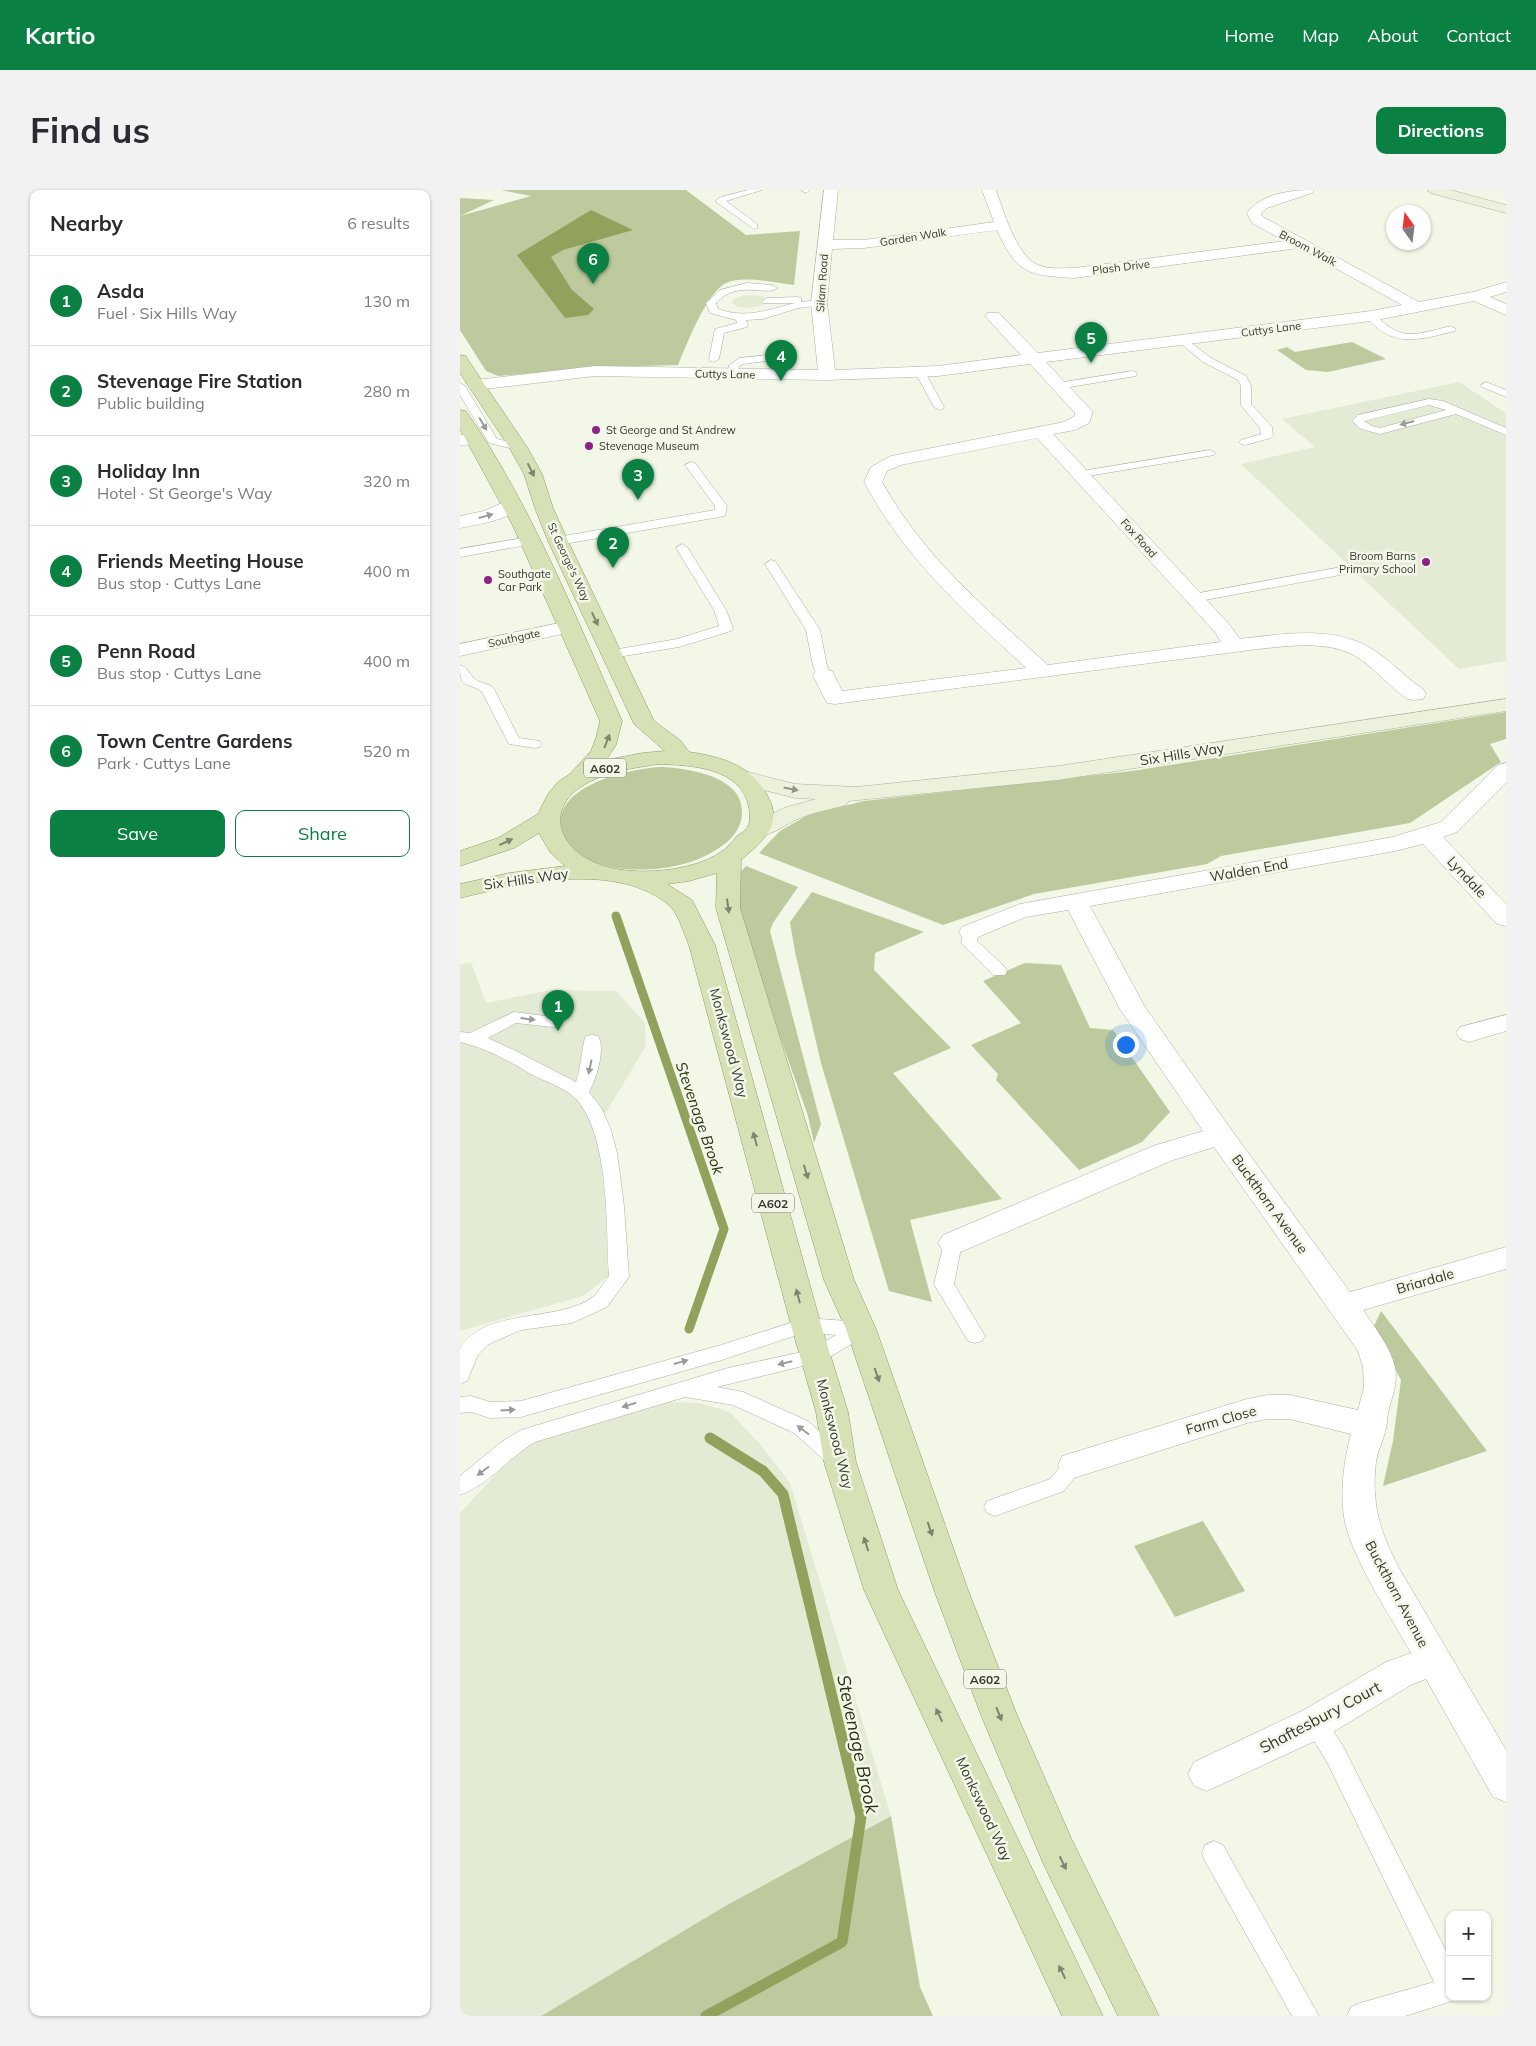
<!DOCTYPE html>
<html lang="en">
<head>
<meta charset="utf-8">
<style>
  body { margin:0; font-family:Mulish,sans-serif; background:#f2f2f3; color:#2b2b33 }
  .controls { position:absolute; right:15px; bottom:15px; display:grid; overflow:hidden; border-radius:10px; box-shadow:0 1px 4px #0004 }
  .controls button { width:45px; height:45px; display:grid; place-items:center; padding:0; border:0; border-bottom:1px solid #e1e1e2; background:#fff; color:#2b2b33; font:25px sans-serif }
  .compass { position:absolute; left:926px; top:15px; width:45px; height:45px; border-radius:50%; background:#fff; box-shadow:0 1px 4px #0004; rotate:346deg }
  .you { position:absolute; left:665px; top:854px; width:18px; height:18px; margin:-12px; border:4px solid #fff; border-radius:50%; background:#1a73e8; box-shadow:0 0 0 8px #1a73e833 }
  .badge { display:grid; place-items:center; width:32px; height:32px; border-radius:50%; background:#0b8043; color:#fff; font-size:16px; font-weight:700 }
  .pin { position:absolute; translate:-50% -41px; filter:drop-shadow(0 1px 2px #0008) }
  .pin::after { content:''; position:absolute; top:26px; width:18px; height:15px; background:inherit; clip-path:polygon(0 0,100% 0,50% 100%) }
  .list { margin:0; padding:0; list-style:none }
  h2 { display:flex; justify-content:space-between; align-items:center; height:65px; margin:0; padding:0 20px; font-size:21px }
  h2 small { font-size:16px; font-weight:400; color:#7c7c81 }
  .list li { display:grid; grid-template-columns:32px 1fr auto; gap:15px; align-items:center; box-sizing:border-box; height:90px; padding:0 20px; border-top:1px solid #e1e1e2 }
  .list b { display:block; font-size:19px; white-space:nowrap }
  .list p { margin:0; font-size:16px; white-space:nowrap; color:#7c7c81 }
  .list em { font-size:16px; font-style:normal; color:#7c7c81 }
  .actions { display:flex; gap:10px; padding:15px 20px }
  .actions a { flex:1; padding:11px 0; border:1px solid #0b8043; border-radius:10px; text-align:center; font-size:18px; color:#0b8043 }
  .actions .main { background:#0b8043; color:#fff }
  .map { position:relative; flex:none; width:1046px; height:1826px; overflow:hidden; border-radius:10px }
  header { display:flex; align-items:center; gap:30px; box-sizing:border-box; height:70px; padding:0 25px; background:#0b8043; color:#fff }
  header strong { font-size:24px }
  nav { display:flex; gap:28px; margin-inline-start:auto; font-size:18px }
  .intro { display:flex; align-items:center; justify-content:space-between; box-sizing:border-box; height:120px; padding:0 30px }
  h1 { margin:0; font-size:35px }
  .button { padding:12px 22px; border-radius:10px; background:#0b8043; color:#fff; font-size:18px; font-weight:700 }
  main { display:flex; gap:30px; padding:0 30px }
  aside { flex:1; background:#fff; border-radius:10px; box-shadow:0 1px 4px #0004 }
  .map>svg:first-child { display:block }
  .built { fill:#e4ebd5 }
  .green { fill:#bdca9d }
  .water { fill:#90a25b }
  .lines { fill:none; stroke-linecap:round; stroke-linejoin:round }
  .stream-far1 { stroke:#90a25b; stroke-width:9 }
  .stream { stroke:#90a25b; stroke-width:11 }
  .lane-casing { stroke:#abb0a1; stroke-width:1 }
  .street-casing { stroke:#abb0a1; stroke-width:1 }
  .secondary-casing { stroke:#abb0a1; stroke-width:1 }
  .primary-casing { stroke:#8d9a68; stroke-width:1 }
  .lane { fill:#fff; fill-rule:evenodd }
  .street { fill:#fff; fill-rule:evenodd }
  .secondary { fill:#ebf1da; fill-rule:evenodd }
  .primary { fill:#d6e2b6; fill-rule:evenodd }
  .oneway { fill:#9b9c99 }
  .oneway2 { fill:#7f856e }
  .oneway3 { fill:#919586 }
  .poi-dot { fill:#8d2387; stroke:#f2f7e7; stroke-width:2 }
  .labels { text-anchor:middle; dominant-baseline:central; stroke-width:5; stroke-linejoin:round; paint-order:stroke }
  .far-street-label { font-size:11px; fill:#373933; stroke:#f2f7e7 }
  .far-poi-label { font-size:11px; fill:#373933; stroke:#f2f7e7; text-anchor:start }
  .shield { fill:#f2f7e7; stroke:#6f7269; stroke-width:1 }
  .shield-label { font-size:12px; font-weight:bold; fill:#373933 }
  .street-label { font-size:14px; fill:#373933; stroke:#f2f7e7 }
  .water-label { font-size:15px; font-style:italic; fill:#2a3112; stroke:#f2f7e7 }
  .near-street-label { font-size:16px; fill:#373933; stroke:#f2f7e7 }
  .near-water-label { font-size:18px; font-style:italic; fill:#2a3112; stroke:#f2f7e7 }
</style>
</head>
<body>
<header>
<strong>Kartio</strong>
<nav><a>Home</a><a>Map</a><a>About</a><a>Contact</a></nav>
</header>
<div class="intro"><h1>Find us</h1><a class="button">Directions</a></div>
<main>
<aside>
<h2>Nearby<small>6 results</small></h2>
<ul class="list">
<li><span class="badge">1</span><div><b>Asda</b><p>Fuel · Six Hills Way</p></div><em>130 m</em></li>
<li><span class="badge">2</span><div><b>Stevenage Fire Station</b><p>Public building</p></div><em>280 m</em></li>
<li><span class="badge">3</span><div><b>Holiday Inn</b><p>Hotel · St George's Way</p></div><em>320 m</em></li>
<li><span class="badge">4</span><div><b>Friends Meeting House</b><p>Bus stop · Cuttys Lane</p></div><em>400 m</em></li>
<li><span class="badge">5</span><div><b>Penn Road</b><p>Bus stop · Cuttys Lane</p></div><em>400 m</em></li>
<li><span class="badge">6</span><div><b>Town Centre Gardens</b><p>Park · Cuttys Lane</p></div><em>520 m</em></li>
</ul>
<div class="actions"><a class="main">Save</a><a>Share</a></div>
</aside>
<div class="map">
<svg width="1046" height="1826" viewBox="0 0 1046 1826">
  <rect width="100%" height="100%" fill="#f2f7e7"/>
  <g class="built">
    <path d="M287,105l15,1 3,2 2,4 -6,4 -11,2 -12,-1 -6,-4v-2l5,-4z"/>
    <path d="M999,192l47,31v248l-47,8 -218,-205 74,-17 -33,-28z"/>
    <path d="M11,772l15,41 65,-13 65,1 29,32 1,23 -45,75 14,150 -32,25 -123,35v-366z"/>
    <path d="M209,1212l30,1 31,9 30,32 30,39 101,333 -164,89 -186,111h-81v-503l48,-52 36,-24 97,-30z"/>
  </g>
  <g class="green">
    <path d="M41,0h185l60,45 54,-4 -6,54c-19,-2 -51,-10 -68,-2 -20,10 -39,61 -48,82l-75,2 -105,9 -12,-5 -26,-41v-114l71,-20z"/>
    <path d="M0,8l34,2 -34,16z"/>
    <path d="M892,152l34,17 -58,13 -22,-2 -29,-20 10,-3 8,5z"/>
    <path d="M1046,522v27l-16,5 11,18 -91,61 -189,33 -14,8 -173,30 -91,31 -184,-72 21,-22 28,-16 56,-14 268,-30z"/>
    <path d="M201,577c26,1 83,9 81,46 0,11 -6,21 -15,29 -30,25 -74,31 -111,26 -16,-3 -39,-9 -47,-23 -36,-54 55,-76 92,-78z"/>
    <path d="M286,676l52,21 -25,36 -3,8 51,193 -7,19 -6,-27 -65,-184 -9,-53z"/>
    <path d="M352,702l112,40 -49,21 -1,17 77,78 -58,25 109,126 -92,21 22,82 -43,-11 -68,-228 -26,-111 -5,-30z"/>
    <path d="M565,773l36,2 29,63 23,2 57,82 -28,30 -63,28 -83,-90 2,-6 -27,-29 50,-22 -38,-42z"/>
    <path d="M921,1121l106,140 -104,35 10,-45 8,-61 -28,-52z"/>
    <path d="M743,1331l42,70 -70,26 -41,-71z"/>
    <path d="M431,1626l29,171 13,29h-392l186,-111z"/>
  </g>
  <path class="water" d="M131,20l42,20 -70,20 -12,7 21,33 22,19 -6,6 -23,3 -48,-63z"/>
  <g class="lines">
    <path class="stream-far1" d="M156,726l108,313 -35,100"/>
    <path class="stream" d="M246,1826l136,-74 19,-125 -78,-323 -20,-23 -53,-33"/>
    <defs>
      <g id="lane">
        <path d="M288,0h14l-36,11 31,23v4l-3,1 -39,-28 6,-4z"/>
        <path d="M341,0h9l-4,3z"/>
        <path d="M287,93l25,2 5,3c-11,9 -39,-9 -61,15l2,6c28,10 50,1 77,-6h-32l-1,-2 5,-3 30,-1 4,1v4l18,-2 5,3 -1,2 -25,3 -35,11 -17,1 2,5 -1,2 -23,6 -5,26 -5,3 -4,-1 -1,-2 6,-30 22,-6 -1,-3 -26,-7 -4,-10 14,-13z"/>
        <path d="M911,123l4,1c26,29 42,20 76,12l5,3 -1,2c-36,9 -64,18 -89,-15z"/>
        <path d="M723,147l28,21 35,18 5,10v18l21,23 1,9 -2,2 -26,7 -4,-1 -2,-2 2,-2 20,-6 -1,-6 -19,-23v-19l-3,-6 -35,-18 -24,-20 -1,-2 1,-2z"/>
        <path d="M326,163l4,1 1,2 -1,2 -47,6 -4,2 -2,10h-8l-1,-2 1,-9 11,-7z"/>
        <path d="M460,179l5,3 19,35 -1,2 -4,1 -5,-3 -19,-35z"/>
        <path d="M672,181l4,1 1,2 -1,2 -78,13 -5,-3 5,-3z"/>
        <path d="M1026,192l20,8v7l-24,-10 -1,-2z"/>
        <path d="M0,193l5,3 32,53 25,6 2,2 -2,2 -4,1 -29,-7 -29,-48z"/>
        <path d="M969,209l14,2 63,27v7l-50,-21 -76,20 -19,-5 -9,-8 6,-6zM969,215l17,5 -66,18 -8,-2 -8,-5z"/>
        <path d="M750,260l6,3 -2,2 -132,22 -6,-3 6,-3z"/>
        <path d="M231,272l4,1 32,43 -2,10 -167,29 -6,-4 6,-4 157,-27v-4l-30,-41z"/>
        <path d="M69,347l4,1 2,3 -2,3 -73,13v-8z"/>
        <path d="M222,354l6,4 38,62 7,18 -2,3 -52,16 -67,11 -5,-1 -2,-3 2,-3 70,-12 42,-13 -5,-16 -38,-62z"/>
        <path d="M311,370l4,1 45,69 7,36 4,10 -2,3h-10l-6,-13 -7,-36 -41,-66z"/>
        <path d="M887,376l4,1 2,3 -2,3 -157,29 -6,-4 6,-4z"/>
        <path d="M0,475c8,2 9,9 15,14 4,4 12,4 18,8l26,51 21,3 2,3 -2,3 -5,1 -26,-4 -27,-52c-15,-12 -22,0 -22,-27z"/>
        <path d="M511,737l6,2 2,3 -2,9 28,26 2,4 -2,4h-12l-30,-30 -2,-3 4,-13z"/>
        <path d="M54,822l39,5 6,1 2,4 -2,4 -6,1 -37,-4 -28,15 28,13 60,31c5,-12 6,-39 10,-46l6,-1 6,1c8,13 -2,43 -9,56l13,17 9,21 6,23 7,53 5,71 -22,30 -35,16 -51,7 -32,14 -11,11 -11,26 -7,3v-35c23,-42 99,-26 133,-52 6,-5 11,-15 16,-21 -3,-49 1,-140 -33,-177 -12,-13 -32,-17 -47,-26 -22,-13 -43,-25 -69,-31v-10l10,1z"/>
        <path d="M493,1046l7,2 2,5 -8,41 31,52 -3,5 -7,2 -7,-2 -34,-57 10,-41 2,-5z"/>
        <path d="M346,1128l55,4 7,2 3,5 -3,5 -45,27 -106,26 26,5 65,29 38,34 3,6 -3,6 -7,2 -7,-2 -38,-34 -61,-28 -48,-8 -150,45c-27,16 -46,43 -75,53v-19l40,-33 21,-13 207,-62 83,-18 25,-15 -30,-3 -84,28 -201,57 -31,1 -19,-6 -11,1v-16l11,-1 19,6 31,-1 200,-56z"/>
        <path d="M614,1267l7,2 3,6 -20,26 -69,25 -8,-3 -3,-6 3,-6 63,-22 17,-20z"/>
        <path d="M855,1523l8,3 20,30 107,213v38h10l-1,2 -54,17h-58l4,-9 9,-4 74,-21 -107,-220 -24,-39 4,-7z"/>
        <path d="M754,1651l9,4 96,171h-27l-87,-155 -3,-8 3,-8z"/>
      </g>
      <g id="street">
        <path d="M364,0h14l-5,50h31l130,-18 -12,-32h14c7,20 20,64 40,74 11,6 26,4 38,4l211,-27 -33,-18 -5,-10c14,-20 45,-23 67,-23l-2,3 -45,15 -6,6 2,3 156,85 54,-10 33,-10v10l-16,5 16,7v11l-32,-14 -103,20 -325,41 47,50 -4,11 -14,7 -22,4 176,190 11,15c42,-5 94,-14 132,10 18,11 33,28 51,40l3,5 -3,5 -8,1 -8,-1c-17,-12 -30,-28 -47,-40 -29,-20 -70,-13 -102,-10l-423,55 -8,-1 -14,-27 3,-5 8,-1 8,1 10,20 184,-23c-65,-60 -119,-107 -162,-186l7,-15 20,-11 173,-34 11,-6v-3l-45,-49 -92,12 -111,4 -232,-4 -119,14 -6,-1 -2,-4 2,-4 6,-1 119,-14 223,4 -7,-67zM537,40c20,44 30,45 77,48l225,-30 103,57 -31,6 -333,42 -39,-40h-12l-2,3 36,39 -83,11 -103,4 -8,-67 5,-54 32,-1zM577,248l178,194 6,10 -173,23c-64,-58 -123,-107 -166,-183l5,-11 14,-6z"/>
        <path d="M0,245l22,1 3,4 -3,4 -22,1z"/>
        <path d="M51,309l7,2 2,4c-11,16 -42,19 -60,23v-12l24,-5z"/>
        <path d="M109,431l7,2 3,4 -3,4 -116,25v-12z"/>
        <path d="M1046,573v20l-49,49 -14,5 63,67v22l-9,-2 -74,-80 -28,7 -305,55 55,101 85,121 120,164 156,-45v22l-143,41c12,18 27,36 32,57 4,20 -7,36 -8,55 -1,13 -9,27 -11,40 -5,41 4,70 23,106l107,182v52l-13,-5 -67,-118 -15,6 -83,50 -121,56 -13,-5 -6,-12 6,-12 108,-51 84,-49 25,-9c-20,-36 -61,-97 -67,-136 -4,-29 0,-56 7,-83l-61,-15h-22l-21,4 -173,55 -12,-4 -4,-9 4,-9 185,-57 21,-4h22l68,15 6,-23 -1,-20 -5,-16 -144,-204 -41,13 -210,91 -10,3 -10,-3 -5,-8 5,-8 210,-89 50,-15 -83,-122 -52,-99 -42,7 -55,23 -9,-3 -3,-5 3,-5 58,-23 373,-67 48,-15 57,-57z"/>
        <path d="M1046,825v16l-37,11 -9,-3 -4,-6 4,-6z"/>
      </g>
      <g id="secondary">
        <path d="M968,0h23l55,15v8l-76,-20z"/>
        <path d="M1046,509v12l-448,69 -209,21 -3,4c-15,4 -31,7 -46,13 -16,6 -31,22 -50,17l-4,-5 4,-5 34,-17 32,-9 -21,-1 -59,-15 -3,-5 3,-5 8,-2 51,13 61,3 202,-21z"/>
      </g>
      <path id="primary" d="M0,165l6,1 2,4 59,87 15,27 11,34 15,33 86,180 27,20 8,11c34,5 65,14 80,47 5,9 6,21 1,30 -6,12 -19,22 -29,31l-1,48 114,372 22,49 92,261 49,125 54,123 88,178h-41l-75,-153 -62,-148 -47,-125 -88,-261 -22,-49 -108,-372 1,-35 -28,8 -22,3 25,16 23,45 106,380 27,87 8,50 42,128 205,426h-41l-198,-426 -40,-128 -8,-50 -25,-87 -102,-380c-5,-11 -10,-29 -18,-38 -52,-47 -150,-24 -211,-9v-14l49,-11 56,-7 -15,-14 -11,-19 -25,15 -54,18v-15l38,-13 40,-24 10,-20 10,-12 12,-8 21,-23 5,-13 4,-17 -87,-195 -53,-97v-19l6,1c66,95 109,205 156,310l-6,24 -10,15 37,-7 22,-2 -31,-27 -86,-183 -13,-33 -11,-34 -15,-27 -49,-74zM198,574c32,1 84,3 91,44 1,6 2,16 -3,21 -2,3 -6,5 -9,7 -5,6 -10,12 -16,16 -29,20 -85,24 -117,14 -46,-14 -63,-59 -15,-84 21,-11 45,-14 69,-18z"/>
    </defs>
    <use href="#lane" class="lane-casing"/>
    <use href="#street" class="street-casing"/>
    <use href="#secondary" class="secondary-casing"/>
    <use href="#primary" class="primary-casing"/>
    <use href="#lane" class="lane"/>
    <use href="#street" class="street"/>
    <use href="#secondary" class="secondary"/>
    <use href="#primary" class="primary"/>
  </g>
  <defs><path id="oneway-solid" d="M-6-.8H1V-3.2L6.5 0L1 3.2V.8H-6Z" transform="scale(1.25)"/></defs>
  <g class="oneway">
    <use href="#oneway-solid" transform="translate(947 233) rotate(165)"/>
    <use href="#oneway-solid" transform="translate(23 234) rotate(59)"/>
    <use href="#oneway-solid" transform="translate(26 326) rotate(-16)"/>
    <use href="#oneway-solid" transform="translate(68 829) rotate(7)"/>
    <use href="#oneway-solid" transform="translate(130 877) rotate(102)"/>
    <use href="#oneway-solid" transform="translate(221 1172) rotate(-16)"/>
    <use href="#oneway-solid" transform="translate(325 1173) rotate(167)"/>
    <use href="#oneway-solid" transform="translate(169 1215) rotate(163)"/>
    <use href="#oneway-solid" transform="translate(48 1220) rotate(-4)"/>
    <use href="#oneway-solid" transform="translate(343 1240) rotate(-143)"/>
    <use href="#oneway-solid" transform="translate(23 1281) rotate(143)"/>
  </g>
  <g class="oneway2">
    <use href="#oneway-solid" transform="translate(71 280) rotate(64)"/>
    <use href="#oneway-solid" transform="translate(135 429) rotate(65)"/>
    <use href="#oneway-solid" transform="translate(147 551) rotate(-69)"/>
    <use href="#oneway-solid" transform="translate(46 652) rotate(-25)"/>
    <use href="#oneway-solid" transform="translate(268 716) rotate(82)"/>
    <use href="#oneway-solid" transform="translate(295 949) rotate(-105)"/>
    <use href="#oneway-solid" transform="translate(346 982) rotate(73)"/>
    <use href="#oneway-solid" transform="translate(338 1106) rotate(-105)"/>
    <use href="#oneway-solid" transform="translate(417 1185) rotate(71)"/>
    <use href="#oneway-solid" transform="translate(470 1339) rotate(71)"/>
    <use href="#oneway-solid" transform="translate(406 1354) rotate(-108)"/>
    <use href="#oneway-solid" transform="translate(539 1524) rotate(68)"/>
    <use href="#oneway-solid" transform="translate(479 1525) rotate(-115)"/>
    <use href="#oneway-solid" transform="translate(603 1673) rotate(64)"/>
    <use href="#oneway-solid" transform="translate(602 1782) rotate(-116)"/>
  </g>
  <use class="oneway3" href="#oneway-solid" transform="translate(331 599) rotate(11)"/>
  <g class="poi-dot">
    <circle cx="136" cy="240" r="5"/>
    <circle cx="129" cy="256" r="5"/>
    <circle cx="966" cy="372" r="5"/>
    <circle cx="28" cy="390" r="5"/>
  </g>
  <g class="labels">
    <g class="far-street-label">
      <text transform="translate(453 47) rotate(-9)">Garden Walk</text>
      <text transform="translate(848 58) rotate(28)">Broom Walk</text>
      <text transform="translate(661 77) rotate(-7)">Plash Drive</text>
      <text transform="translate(362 93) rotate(-86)">Silam Road</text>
      <text transform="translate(811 139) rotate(-7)">Cuttys Lane</text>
      <text transform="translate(265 184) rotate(1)">Cuttys Lane</text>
      <text transform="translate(679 348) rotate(48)">Fox Road</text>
      <text transform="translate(109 372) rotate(65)">St George's Way</text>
      <text transform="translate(54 448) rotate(-12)">Southgate</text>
    </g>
    <g class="far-poi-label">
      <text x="146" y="240">St George and St Andrew</text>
      <text x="139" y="256">Stevenage Museum</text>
      <text x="956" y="366" text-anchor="end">Broom Barns<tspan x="956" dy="13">Primary School</tspan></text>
      <text x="38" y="384">Southgate<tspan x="38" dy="13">Car Park</tspan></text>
    </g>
    <g class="shield">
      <rect x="124" y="568.5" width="42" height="19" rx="4"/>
      <rect x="292" y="1003.5" width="42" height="19" rx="4"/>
      <rect x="504" y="1479.5" width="42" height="19" rx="4"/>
    </g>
    <g class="shield-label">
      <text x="145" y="578">A602</text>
      <text x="313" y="1013">A602</text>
      <text x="525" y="1489">A602</text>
    </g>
    <g class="street-label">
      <text transform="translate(722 564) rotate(-9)">Six Hills Way</text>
      <text transform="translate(789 680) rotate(-10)">Walden End</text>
      <text transform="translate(1007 687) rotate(47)">Lyndale</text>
      <text transform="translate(66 689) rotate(-8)">Six Hills Way</text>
      <text transform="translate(269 853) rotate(75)">Monkswood Way</text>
      <text transform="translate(810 1014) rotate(54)">Buckthorn Avenue</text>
      <text transform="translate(965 1091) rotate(-16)">Briardale</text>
      <text transform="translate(761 1230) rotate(-16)">Farm Close</text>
      <text transform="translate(375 1244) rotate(76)">Monkswood Way</text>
      <text transform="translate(937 1404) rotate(62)">Buckthorn Avenue</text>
      <text transform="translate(524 1619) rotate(65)">Monkswood Way</text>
    </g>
    <g class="water-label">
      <text transform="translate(240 928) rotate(71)">Stevenage Brook</text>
    </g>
    <g class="near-street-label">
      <text transform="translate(860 1527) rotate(-28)">Shaftesbury Court</text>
    </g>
    <g class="near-water-label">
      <text transform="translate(398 1554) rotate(78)">Stevenage Brook</text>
    </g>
  </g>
</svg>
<div class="controls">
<button>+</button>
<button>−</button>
</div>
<svg class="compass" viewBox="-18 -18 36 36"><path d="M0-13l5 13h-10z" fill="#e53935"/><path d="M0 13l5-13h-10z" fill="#7c7c81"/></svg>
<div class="you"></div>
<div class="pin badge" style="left:98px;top:841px">1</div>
<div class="pin badge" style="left:153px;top:378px">2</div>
<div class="pin badge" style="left:178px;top:310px">3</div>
<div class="pin badge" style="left:321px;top:191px">4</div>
<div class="pin badge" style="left:631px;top:173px">5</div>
<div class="pin badge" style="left:133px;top:94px">6</div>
</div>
</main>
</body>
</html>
